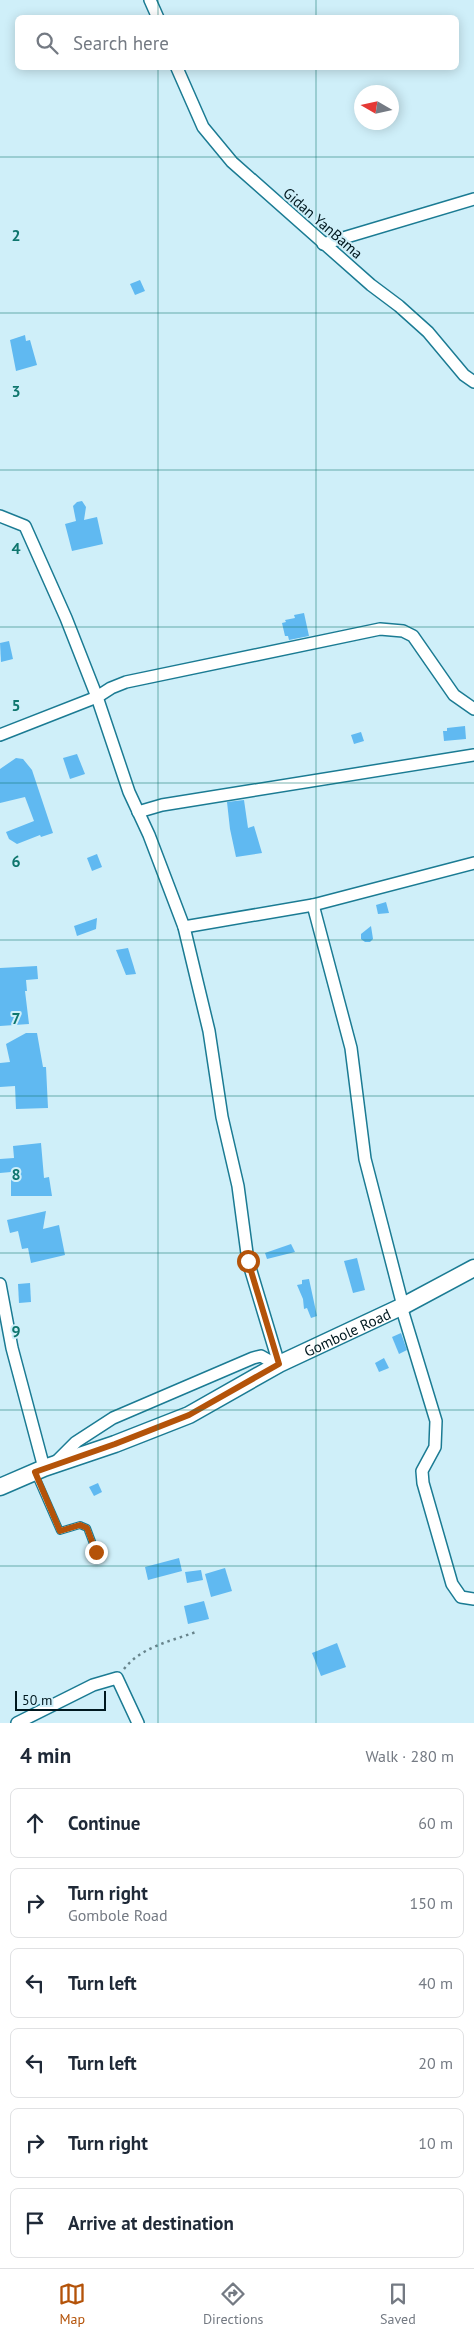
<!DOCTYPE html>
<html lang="en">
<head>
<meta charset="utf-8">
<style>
  body { margin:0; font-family:"PT Sans",sans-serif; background:#f6f6f7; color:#1f2937 }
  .compass { position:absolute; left:354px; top:85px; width:45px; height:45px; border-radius:50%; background:#fff; box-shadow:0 2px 12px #0003; rotate:279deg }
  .scale { position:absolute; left:15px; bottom:12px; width:91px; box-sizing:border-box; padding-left:5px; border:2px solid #00181f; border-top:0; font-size:14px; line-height:18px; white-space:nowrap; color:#00181f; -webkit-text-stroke:4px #cfeff9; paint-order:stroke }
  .stop { position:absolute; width:15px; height:15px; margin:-11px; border:4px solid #b45309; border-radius:50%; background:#fff }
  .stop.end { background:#b45309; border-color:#fff; box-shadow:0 1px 5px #0008 }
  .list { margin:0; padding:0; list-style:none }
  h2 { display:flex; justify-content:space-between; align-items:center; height:65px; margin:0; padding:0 20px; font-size:21px }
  h2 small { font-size:16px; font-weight:400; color:#747a83 }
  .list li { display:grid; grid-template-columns:32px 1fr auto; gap:15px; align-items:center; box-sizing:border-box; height:70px; margin:0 10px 10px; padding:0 10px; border:1px solid #e0e1e3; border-radius:8px }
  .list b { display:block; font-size:19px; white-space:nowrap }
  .list p { margin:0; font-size:16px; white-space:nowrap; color:#747a83 }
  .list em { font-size:16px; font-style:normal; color:#747a83 }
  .icon { flex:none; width:28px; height:28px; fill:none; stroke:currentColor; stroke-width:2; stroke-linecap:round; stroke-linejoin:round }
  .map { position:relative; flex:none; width:474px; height:1723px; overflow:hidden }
  .search { position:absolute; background:#fff; box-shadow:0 2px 12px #0003; left:15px; right:15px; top:15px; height:55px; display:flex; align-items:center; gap:12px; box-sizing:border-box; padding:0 18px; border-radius:8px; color:#747a83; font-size:19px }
  .sheet { height:545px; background:#fff }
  nav { display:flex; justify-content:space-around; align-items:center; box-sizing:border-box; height:70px; border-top:1px solid #e0e1e3; background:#fff; font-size:14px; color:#747a83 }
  nav a { display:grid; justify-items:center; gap:2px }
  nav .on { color:#b45309 }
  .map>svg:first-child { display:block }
  .building { fill:#60b9f1 }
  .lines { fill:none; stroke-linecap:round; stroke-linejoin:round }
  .lane-casing { stroke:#1b7b93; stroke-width:8 }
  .street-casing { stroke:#1b7b93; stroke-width:14 }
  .secondary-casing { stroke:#1b7b93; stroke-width:19 }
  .path { stroke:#68848c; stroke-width:2.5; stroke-dasharray:2.5 4; stroke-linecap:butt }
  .lane { stroke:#fff; stroke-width:5.5 }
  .street { stroke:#fff; stroke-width:11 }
  .secondary { stroke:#fff; stroke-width:16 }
  .route { stroke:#b45309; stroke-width:6 }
  .grid { fill:none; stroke:#0f766e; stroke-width:1; stroke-opacity:0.55 }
  .labels { text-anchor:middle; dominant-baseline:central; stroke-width:4; stroke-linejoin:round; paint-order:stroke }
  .street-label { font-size:15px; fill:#00181f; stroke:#cfeff9 }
  .grid-label { font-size:16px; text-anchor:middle; font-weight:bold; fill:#0f766e; stroke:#cfeff9; stroke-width:4; stroke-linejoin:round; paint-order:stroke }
</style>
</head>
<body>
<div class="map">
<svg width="474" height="1723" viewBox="0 0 474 1723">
  <rect width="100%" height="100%" fill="#cfeff9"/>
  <g class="building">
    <path d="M140,280l5,11 -10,4 -5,-11z"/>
    <path d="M25,335l1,6 4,-1 7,25 -21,6 -6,-31z"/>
    <path d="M82,501l4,6 -2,13 13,-3 6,27 -31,7 -7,-27 11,-3 -3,-15 4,-4z"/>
    <path d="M304,613l5,23 -20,4 -1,-4h-3l-3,-13 4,-1 -1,-2 10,-2 -1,-3z"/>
    <path d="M9,641l4,18 -12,3 -1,-19z"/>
    <path d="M465,726l1,13 -22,2 -1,-10h4v-3z"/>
    <path d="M361,732l3,9 -10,3 -3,-9z"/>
    <path d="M77,754l8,20 -15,5 -7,-21z"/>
    <path d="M16,758l7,1 9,11 21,63 -12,4 -1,-2 -23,9 -8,-5 -3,-7 28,-11 -9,-24 -25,6v-34z"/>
    <path d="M244,800l4,28 6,-2 8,27 -26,4 -6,-28 -3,-27z"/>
    <path d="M97,854l5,13 -10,4 -5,-13z"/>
    <path d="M386,902l3,11 -11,1 -2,-9z"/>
    <path d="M97,918l-1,11 -19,7 -3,-10z"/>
    <path d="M371,926l2,13 -3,3h-5l-4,-3v-5z"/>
    <path d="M128,948l8,26 -10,1 -10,-25z"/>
    <path d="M37,966l1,13 -12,1 1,11h-2l4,33 -29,2v-58z"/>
    <path d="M26,1033h11l6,34h3l2,41 -32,1 -1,-23 -15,1v-24l10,-1 -4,-18z"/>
    <path d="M41,1143l3,35 5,-1 3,19h-41v-24l-11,1v-14l14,-1 -1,-12z"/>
    <path d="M46,1211l-3,18 16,-4 6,30 -34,8 -3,-15 -6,1 -4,-18 -8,2 -3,-13z"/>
    <path d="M291,1244l4,8 -28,7 -2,-6z"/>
    <path d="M357,1258l8,32 -12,3 -9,-32z"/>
    <path d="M309,1279l8,37 -6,2 -4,-10 -3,1 -1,-10 -6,-14 5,-1v-4z"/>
    <path d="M30,1283l1,19 -12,1 -1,-19z"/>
    <path d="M401,1333l6,17 -8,4 -7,-17z"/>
    <path d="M384,1358l5,10 -10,4 -4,-9z"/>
    <path d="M98,1483l4,9 -8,4 -5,-9z"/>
    <path d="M179,1558l3,13 -34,9 -3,-13z"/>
    <path d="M225,1568l7,23 -21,6 -6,-23z"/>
    <path d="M201,1570l2,10 -16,3 -2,-11z"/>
    <path d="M204,1601l5,18 -21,5 -4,-18z"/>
    <path d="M337,1643l9,24 -25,9 -9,-23z"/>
  </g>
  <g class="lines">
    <defs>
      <path id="lane" d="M35,1474l25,57 20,-6 7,3 9,24"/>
      <g id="street">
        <path d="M150,0l8,18"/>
        <path d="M177,68l26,59 29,35 139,123 28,21 29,26 36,43 10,7"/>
        <path d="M323,244l151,-45"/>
        <path d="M0,516l25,10 41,92 31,79 32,95 20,43 35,92 25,104 13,86 16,69 10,75 31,103"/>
        <path d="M0,735l97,-38 14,-9 15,-6 254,-53 23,2 10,5 41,59 20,14"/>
        <path d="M138,812l24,-7 312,-50"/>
        <path d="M313,905l38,143 14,111 38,147"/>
        <path d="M184,927l129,-22 161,-42"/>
        <path d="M0,1284l12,64 32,120"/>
        <path d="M401,1306l35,115 -1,26 -13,24 1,12 29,101 9,13 13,2"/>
        <path d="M55,1463l21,-21 37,-24 140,-60 8,-2 16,9"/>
        <path d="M17,1723l76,-38 24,-7 21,45"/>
      </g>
      <g id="secondary">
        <path id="s1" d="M0,1487l44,-19 71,-24 74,-29 90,-51 124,-58 71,-38"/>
      </g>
    </defs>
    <use href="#lane" class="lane-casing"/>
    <use href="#street" class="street-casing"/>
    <use href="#secondary" class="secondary-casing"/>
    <path class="path" d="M124,1669c17,-22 47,-28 72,-37"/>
    <use href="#lane" class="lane"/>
    <use href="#street" class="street"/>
    <use href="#secondary" class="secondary"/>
  </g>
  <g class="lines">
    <path class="route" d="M96,1552l-9,-24 -7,-3 -20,6 -25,-59 80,-28 74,-29 90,-51 -31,-103"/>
  </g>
  <path class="grid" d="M158,0v18M316,0v18M158,68v1655M316,68v1655M0,157h474M0,313h474M0,470h474M0,627h474M0,783h474M0,940h474M0,1096h474M0,1253h474M0,1410h474M0,1566h474"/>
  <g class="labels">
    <g class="street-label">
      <text transform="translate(323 223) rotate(41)">Gidan YanBama</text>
      <text stroke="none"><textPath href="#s1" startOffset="381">Gombole Road</textPath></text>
    </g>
  </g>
  <g class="grid-label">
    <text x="16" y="241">2</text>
    <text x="16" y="397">3</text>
    <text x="16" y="554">4</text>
    <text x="16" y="711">5</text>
    <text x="16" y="867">6</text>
    <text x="16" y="1024">7</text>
    <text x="16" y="1180">8</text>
    <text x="16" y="1337">9</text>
  </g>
</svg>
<svg class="compass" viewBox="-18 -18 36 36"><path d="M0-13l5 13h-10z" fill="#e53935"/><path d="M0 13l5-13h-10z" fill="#747a83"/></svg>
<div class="scale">50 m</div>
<div class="stop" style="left:248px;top:1261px"></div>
<div class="stop end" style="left:96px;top:1552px"></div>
<div class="search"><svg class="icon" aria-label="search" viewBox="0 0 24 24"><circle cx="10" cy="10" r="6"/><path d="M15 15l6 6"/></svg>Search here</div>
</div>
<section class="sheet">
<h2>4 min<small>Walk · 280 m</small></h2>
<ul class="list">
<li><svg class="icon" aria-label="ahead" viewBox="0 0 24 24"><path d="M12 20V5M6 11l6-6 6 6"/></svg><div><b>Continue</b></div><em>60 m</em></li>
<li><svg class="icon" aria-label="right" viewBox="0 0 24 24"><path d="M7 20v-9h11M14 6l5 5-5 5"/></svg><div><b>Turn right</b><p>Gombole Road</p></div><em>150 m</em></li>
<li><svg class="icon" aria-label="left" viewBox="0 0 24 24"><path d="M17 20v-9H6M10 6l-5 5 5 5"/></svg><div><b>Turn left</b></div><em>40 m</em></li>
<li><svg class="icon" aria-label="left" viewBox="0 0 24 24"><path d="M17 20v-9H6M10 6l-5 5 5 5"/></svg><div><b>Turn left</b></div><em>20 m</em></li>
<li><svg class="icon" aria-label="right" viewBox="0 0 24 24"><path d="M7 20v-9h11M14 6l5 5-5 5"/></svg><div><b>Turn right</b></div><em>10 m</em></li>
<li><svg class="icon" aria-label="arrive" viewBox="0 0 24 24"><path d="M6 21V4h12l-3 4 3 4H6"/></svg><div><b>Arrive at destination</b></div></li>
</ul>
</section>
<nav>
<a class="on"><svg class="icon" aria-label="map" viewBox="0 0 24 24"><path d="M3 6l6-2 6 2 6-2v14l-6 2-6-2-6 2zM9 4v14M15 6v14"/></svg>Map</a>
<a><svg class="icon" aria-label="directions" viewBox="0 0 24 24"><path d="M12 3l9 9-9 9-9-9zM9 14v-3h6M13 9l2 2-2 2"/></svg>Directions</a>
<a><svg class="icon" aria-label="saved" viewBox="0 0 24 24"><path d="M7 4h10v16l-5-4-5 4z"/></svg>Saved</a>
</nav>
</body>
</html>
